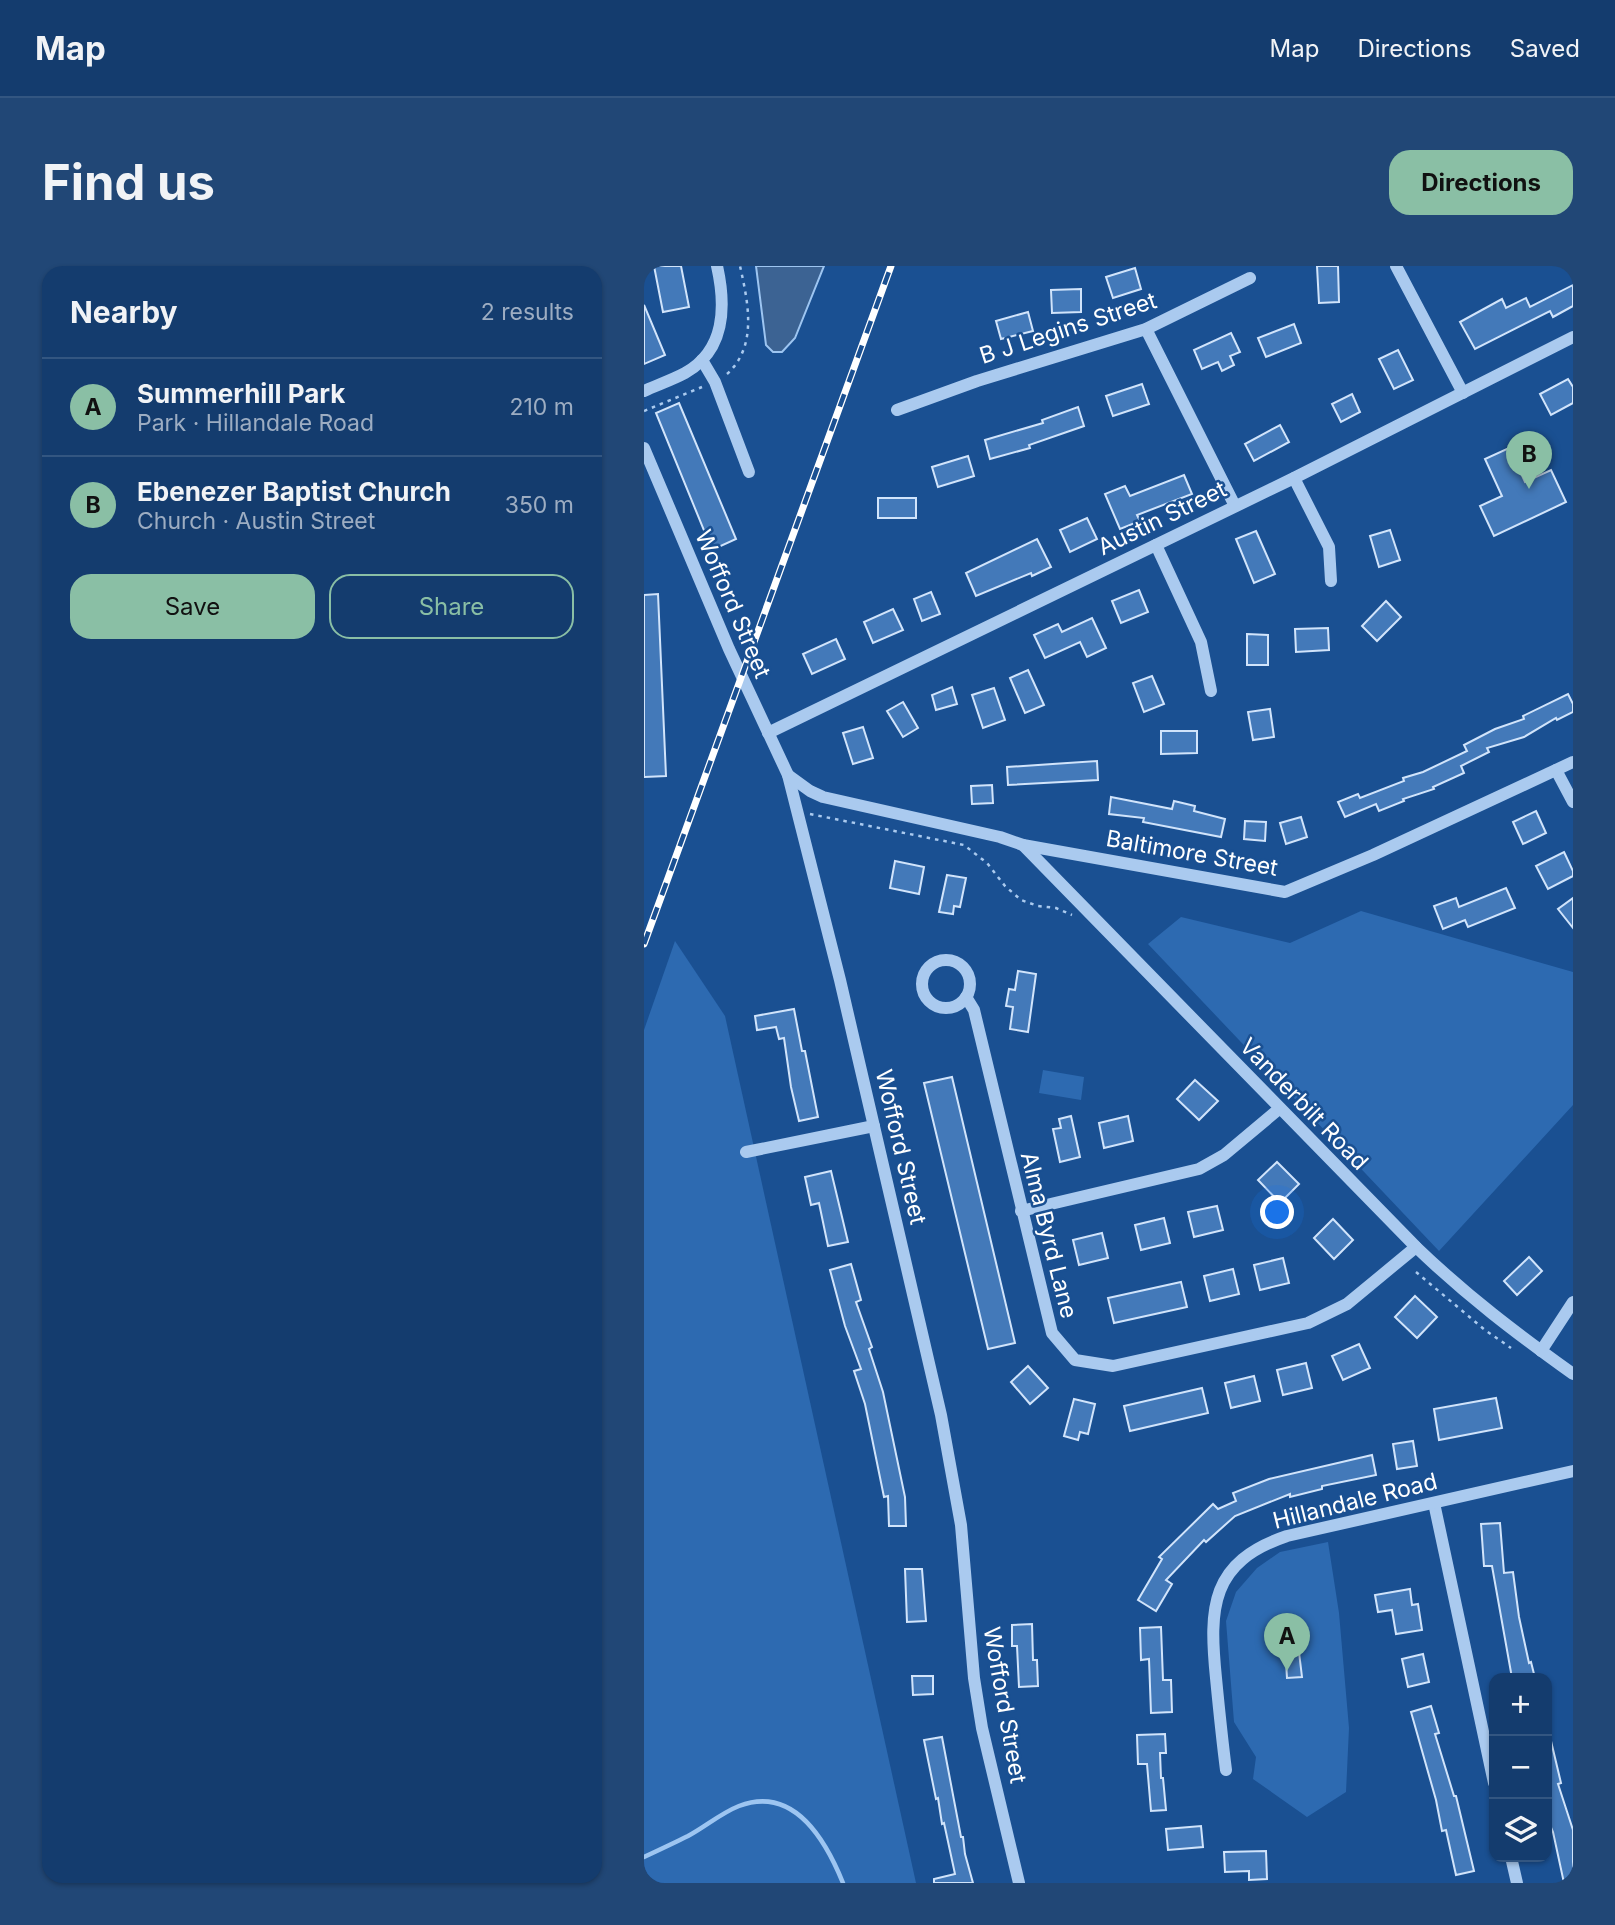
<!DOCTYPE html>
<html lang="en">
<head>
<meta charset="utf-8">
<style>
  body { margin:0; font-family:Inter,sans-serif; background:#214776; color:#f1f3f6 }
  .controls { position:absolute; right:21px; bottom:21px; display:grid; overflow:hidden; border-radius:14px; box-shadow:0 2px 5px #0004 }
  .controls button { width:63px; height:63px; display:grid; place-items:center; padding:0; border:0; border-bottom:2px solid #335681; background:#143c6e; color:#f1f3f6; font:35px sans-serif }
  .you { position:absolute; left:634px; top:947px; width:24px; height:24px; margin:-18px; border:5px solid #fff; border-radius:50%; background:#1a73e8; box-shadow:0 0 0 10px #1a73e833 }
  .badge { display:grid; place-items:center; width:46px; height:46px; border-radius:50%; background:#8abfa5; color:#111; font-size:23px; font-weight:700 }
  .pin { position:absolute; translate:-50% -58px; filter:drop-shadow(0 2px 4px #0008) }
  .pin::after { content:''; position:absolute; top:37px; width:24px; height:21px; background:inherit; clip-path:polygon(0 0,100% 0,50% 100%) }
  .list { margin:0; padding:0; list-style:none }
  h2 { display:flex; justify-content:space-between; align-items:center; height:91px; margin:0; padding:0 28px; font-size:30px }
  h2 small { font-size:23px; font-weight:400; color:#9dadc2 }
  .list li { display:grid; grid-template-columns:46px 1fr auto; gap:21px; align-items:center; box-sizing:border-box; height:98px; padding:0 28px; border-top:2px solid #335681 }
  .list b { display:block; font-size:26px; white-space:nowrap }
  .list p { margin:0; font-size:23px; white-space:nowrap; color:#9dadc2 }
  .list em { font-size:23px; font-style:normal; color:#9dadc2 }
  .actions { display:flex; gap:14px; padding:21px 28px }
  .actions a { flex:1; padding:16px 0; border:2px solid #8abfa5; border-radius:21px; text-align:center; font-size:24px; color:#8abfa5 }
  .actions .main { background:#8abfa5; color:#111 }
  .icon { flex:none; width:38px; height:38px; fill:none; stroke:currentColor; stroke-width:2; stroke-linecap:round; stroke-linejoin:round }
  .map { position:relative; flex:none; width:929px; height:1617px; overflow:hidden; border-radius:21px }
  header { display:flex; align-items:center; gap:42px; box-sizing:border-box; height:98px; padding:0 35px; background:#143c6e; border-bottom:2px solid #335681 }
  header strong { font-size:33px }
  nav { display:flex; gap:38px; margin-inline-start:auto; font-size:24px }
  .intro { display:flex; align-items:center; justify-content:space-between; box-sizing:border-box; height:168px; padding:0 42px }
  h1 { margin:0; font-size:49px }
  .button { padding:18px 32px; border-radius:21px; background:#8abfa5; color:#111; font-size:24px; font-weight:700 }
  main { display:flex; gap:42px; padding:0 42px }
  aside { flex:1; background:#143c6e; border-radius:21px; box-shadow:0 2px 5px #0004 }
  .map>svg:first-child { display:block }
  .green { fill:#2d6ab1 }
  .water { fill:#3c6393; stroke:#9dc5f1; stroke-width:2 }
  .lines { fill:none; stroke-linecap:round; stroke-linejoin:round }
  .stream { stroke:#9dc5f1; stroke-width:4.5 }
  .building { fill:#4379b9; stroke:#d1e4fb; stroke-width:2 }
  .path { stroke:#aacaef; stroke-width:2.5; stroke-dasharray:3.5 5; stroke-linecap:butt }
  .minor { stroke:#aacaef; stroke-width:12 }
  .rail-casing { stroke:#fff; stroke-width:7 }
  .rail { stroke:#1a5092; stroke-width:4.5; stroke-dasharray:13; stroke-linecap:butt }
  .labels { text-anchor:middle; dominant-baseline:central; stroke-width:5; stroke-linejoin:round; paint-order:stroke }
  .street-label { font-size:23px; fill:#fff; stroke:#1a5092 }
</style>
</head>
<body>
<header>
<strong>Map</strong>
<nav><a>Map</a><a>Directions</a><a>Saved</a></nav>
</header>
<div class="intro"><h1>Find us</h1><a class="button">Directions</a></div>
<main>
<aside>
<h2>Nearby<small>2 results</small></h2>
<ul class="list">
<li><span class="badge">A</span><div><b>Summerhill Park</b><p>Park · Hillandale Road</p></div><em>210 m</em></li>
<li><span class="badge">B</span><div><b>Ebenezer Baptist Church</b><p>Church · Austin Street</p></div><em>350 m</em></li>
</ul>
<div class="actions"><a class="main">Save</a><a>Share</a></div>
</aside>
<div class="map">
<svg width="929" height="1617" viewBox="0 0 929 1617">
  <rect width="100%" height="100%" fill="#1a5092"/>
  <g class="green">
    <path d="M717,645l212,61v133l-134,146 -291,-307 33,-27 109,26z"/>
    <path d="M31,675l50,75 191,867h-272v-853z"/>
    <path d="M399,804l41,7 -3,23 -42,-7z"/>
    <path d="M684,1276l11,71 10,115 -3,64 -39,25 -54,-38 3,-22 -22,-35 -8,-101 10,-29 21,-24 23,-16z"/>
  </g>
  <path class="water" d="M112,0h68l-29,72 -13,14h-9l-7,-7z"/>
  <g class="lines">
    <path class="stream" d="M0,1591c15,-7 30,-14 44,-21 17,-9 33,-23 51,-30 55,-21 87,35 104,77"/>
  </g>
  <g class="building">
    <path d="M10,0h27l8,41 -26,5z"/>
    <path d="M673,0h21l1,36 -20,1z"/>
    <path d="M491,2l6,21 -28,9 -7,-21z"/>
    <path d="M929,19v21l-20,11 -3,-6 -75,38 -15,-27 42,-23 4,9 20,-10 4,9z"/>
    <path d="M437,23v23l-29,1 -1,-23z"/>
    <path d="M0,39l21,50 -21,9z"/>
    <path d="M384,46l5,19 -32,8 -5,-18z"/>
    <path d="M650,58l7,19 -35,14 -8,-19z"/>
    <path d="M587,67l9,19 -10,4 4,9 -12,6 -4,-9 -16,7 -8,-19z"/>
    <path d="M754,84l15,30 -19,9 -15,-30z"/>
    <path d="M924,113l5,8v16l-22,12 -11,-21z"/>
    <path d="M498,118l7,20 -36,12 -7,-20z"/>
    <path d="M708,128l8,18 -19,10 -9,-18z"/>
    <path d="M35,137l57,136 -24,11 -56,-137z"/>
    <path d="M434,141l6,19 -55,19 1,3 -40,11 -5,-19 58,-17 -1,-3z"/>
    <path d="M636,159l9,17 -35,19 -9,-17z"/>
    <path d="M865,182l16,34 26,-12 15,32 -72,34 -14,-30 22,-10 -17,-37z"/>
    <path d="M324,190l6,20 -36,11 -6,-20z"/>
    <path d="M540,209l8,19 -55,21 3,6 -20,8 -15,-35 20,-8 5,10z"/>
    <rect x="234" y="232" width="38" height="20"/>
    <path d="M443,252l10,21 -27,13 -10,-22z"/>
    <path d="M746,264l10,30 -21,7 -9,-31z"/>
    <path d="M612,265l19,43 -21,9 -18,-44z"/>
    <path d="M393,273l14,28 -19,9 -1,-3 -55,23 -10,-23z"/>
    <path d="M495,324l9,22 -27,11 -9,-22z"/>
    <path d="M287,326l9,22 -18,7 -8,-22z"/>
    <path d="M14,328l8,182 -22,1v-182z"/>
    <path d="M742,335l15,16 -24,24 -15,-15z"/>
    <path d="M249,343l10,21 -30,13 -9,-21z"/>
    <path d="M448,352l14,30 -19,9 -7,-15 -35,16 -11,-23 24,-11 4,8z"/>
    <path d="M684,362l1,22 -33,2 -1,-23z"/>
    <path d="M603,368l21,1v30h-21z"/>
    <path d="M192,373l9,20 -33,15 -9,-20z"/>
    <path d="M384,404l16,35 -19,8 -15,-35z"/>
    <path d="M508,410l12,28 -20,8 -11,-29z"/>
    <path d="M308,421l5,17 -21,6 -4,-15z"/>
    <path d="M350,422l11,32 -22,8 -11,-33z"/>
    <path d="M924,428l5,10v8l-16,8 -1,-2 -32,19 -37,11 2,4 -28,14 3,7 -31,14 1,2 -31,10 1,2 -25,10 -3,-7 -31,13 -7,-15 20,-8 2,4 44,-17 -1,-3 20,-6 44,-21 -3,-6 31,-16 29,-10 -1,-3z"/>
    <path d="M259,436l15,26 -15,9 -16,-26z"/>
    <path d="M626,443l4,28 -21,3 -5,-28z"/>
    <path d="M219,461l10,31 -20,6 -10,-31z"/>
    <path d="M517,465h36v22l-36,1z"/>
    <path d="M453,495l1,19 -90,5 -1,-18z"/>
    <path d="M348,519l1,18 -21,1 -1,-18z"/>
    <path d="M467,531l61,12 2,-8 21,5 -1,5 31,8 -4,18 -78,-15 1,-4 -35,-4z"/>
    <path d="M892,545l10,22 -23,11 -10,-22z"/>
    <path d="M657,551l6,20 -21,7 -6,-21z"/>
    <path d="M601,555l21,1 -1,19 -21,-2z"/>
    <path d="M920,586l9,19v5l-25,13 -12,-23z"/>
    <path d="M251,595l29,6 -5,27 -29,-6z"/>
    <path d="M303,609l19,3 -6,29 -6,-1 -1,8 -14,-2z"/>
    <path d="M862,622l9,20 -47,19 -3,-7 -22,9 -9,-23 22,-8 3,9z"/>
    <path d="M929,632v30l-15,-19z"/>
    <path d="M374,705l18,3 -8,58 -18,-3 3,-22 -7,-1 3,-17 6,1z"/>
    <path d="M150,743l8,42h3l13,66 -19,4 -8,-34 -7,-49 -5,1 -3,-12 -19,3 -2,-14z"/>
    <path d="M308,811l63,266 -27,6 -64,-266z"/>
    <path d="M551,814l23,21 -19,19 -22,-21z"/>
    <path d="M427,850l9,41 -20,5 -7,-33 8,-1 -2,-9z"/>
    <path d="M484,850l5,25 -29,7 -5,-25z"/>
    <path d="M633,896l22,22 -19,19 -22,-23z"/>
    <path d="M187,905l17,71 -20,4 -9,-43 -8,2 -6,-28z"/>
    <path d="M573,940l6,24 -29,7 -6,-25z"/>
    <path d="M520,952l6,25 -29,7 -6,-25z"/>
    <path d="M689,953l20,21 -19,19 -20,-21z"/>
    <path d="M458,967l6,25 -29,7 -6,-25z"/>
    <path d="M885,991l13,14 -25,24 -13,-14z"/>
    <path d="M639,992l6,25 -29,7 -6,-25z"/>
    <path d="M207,998l10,36 -5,2 16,45 -3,2 14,43 22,105 1,29h-17l-1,-30 -4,1 -19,-93 -11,-33 7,-2 -16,-43 -15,-56z"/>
    <path d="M589,1003l6,25 -29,7 -6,-25z"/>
    <path d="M537,1016l6,25 -73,16 -6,-25z"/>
    <path d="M771,1030l22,21 -20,21 -22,-21z"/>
    <path d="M715,1078l11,24 -27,12 -11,-24z"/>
    <path d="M662,1097l6,25 -29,7 -6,-25z"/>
    <path d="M384,1100l20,22 -18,16 -19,-22z"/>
    <path d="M610,1110l6,25 -29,7 -6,-25z"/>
    <path d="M558,1122l6,25 -78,18 -6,-25z"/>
    <path d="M852,1132l6,30 -63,12 -5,-31z"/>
    <path d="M430,1133l21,5 -7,30 -8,-2 -2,8 -14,-4z"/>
    <path d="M769,1175l4,25 -20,3 -4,-25z"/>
    <path d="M728,1189l4,20 -54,11v3l-32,8v-3l-55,22 -29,26 -2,-2 -38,40 6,4 -16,27 -18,-11 24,-41 -3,-2 54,-53 5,5 18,-8 -3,-8 36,-14z"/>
    <path d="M856,1257l4,50 9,-1 6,45 10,46 2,-1 4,16h-23l-20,-112h-8l-3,-42z"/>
    <path d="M261,1303h17l4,52 -19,1z"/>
    <path d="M766,1323l2,16 6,-1 4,26 -26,4 -4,-24 -14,2 -3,-17z"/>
    <path d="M388,1358l1,36h4l1,26 -19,1 -2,-41h-5v-21z"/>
    <path d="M517,1361l2,53h8l1,32 -21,1 -2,-54 -8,1 -1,-32z"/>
    <path d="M654,1378l4,33 -15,1 -2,-32z"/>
    <path d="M779,1388l6,28 -21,5 -6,-28z"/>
    <path d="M268,1410h21v18l-20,1z"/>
    <path d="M787,1440l8,27 -4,1 19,62h2l18,75 -18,4 -10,-45 -4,1 -6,-31 -25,-88z"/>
    <path d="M521,1468l1,19h-6l1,25h2l3,32 -15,1 -4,-47h-9l-1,-29z"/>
    <path d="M298,1471l19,100h2l2,17 8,29h-39v-4l21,-5 -11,-51 -2,1 -4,-26 -2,1 -12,-59z"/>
    <path d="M903,1475h4l10,42 -3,1 15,46v53h-9l-11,-51 -6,-14z"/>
    <path d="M557,1560l2,21 -35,3 -2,-21z"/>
    <path d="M622,1585l1,28 -18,1v-9l-24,1 -1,-20z"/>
  </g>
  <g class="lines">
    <g class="path">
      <path d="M83,108c31,-28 21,-72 13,-108"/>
      <path d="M0,145l58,-24"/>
      <path d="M166,548l154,31 23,18 18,23 16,14 17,6 18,2 16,7"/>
      <path d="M772,1006l69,58 26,18"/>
    </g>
    <g class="minor">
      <path d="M752,0l67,127"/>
      <path d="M502,63l89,177"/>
      <path d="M58,94l13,22 34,90"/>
      <path d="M0,125c13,-6 28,-11 41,-18 41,-23 41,-67 32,-107"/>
      <path d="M253,144l80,-29 169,-52 104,-51"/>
      <path d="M0,182l85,201 59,126 52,205 101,435 20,110 13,153 8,50 37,155"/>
      <path d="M650,212l35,69 2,34"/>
      <path d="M512,279l45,97 10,49"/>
      <path d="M124,467l526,-255 279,-141"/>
      <path d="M912,504l17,32"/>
      <path d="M144,509l22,16 13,6 177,40 23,8 262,47 88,-37 200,-93"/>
      <path d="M379,579l393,402c51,49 100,86 157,127"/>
      <circle cx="302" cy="718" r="24"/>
      <path d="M322,731l8,13 78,323 23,27 38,6 195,-43 39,-19 69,-57"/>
      <path d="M102,886l128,-26"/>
      <path d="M377,945l178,-42 25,-14 55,-46"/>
      <path d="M897,1085l32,-49"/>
      <path d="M790,1237l60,280"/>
      <path d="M582,1504c-4,-31 -7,-61 -10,-92 -7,-70 -6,-116 71,-142l286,-65"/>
      <path d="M867,1591l6,26"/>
    </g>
    <defs>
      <path id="rail" d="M0,678l247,-678"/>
    </defs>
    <use href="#rail" class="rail-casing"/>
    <use href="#rail" class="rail"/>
  </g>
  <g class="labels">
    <g class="street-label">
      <text transform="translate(424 62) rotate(-18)">B J Legins Street</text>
      <text transform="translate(518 252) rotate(-26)">Austin Street</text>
      <text transform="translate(89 338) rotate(67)">Wofford Street</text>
      <text transform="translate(548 587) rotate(10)">Baltimore Street</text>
      <text transform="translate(660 838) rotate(46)">Vanderbilt Road</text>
      <text transform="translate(257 881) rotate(77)">Wofford Street</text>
      <text transform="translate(405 969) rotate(76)">Alma Byrd Lane</text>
      <text transform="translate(711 1235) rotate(-14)">Hillandale Road</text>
      <text transform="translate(361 1439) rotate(80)">Wofford Street</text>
    </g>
  </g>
</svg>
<div class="controls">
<button>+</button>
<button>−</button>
<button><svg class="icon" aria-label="layers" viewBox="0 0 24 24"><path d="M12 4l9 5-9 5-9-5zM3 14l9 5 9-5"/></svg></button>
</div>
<div class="you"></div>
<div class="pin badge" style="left:643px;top:1405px">A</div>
<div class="pin badge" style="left:885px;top:223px">B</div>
</div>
</main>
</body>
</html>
